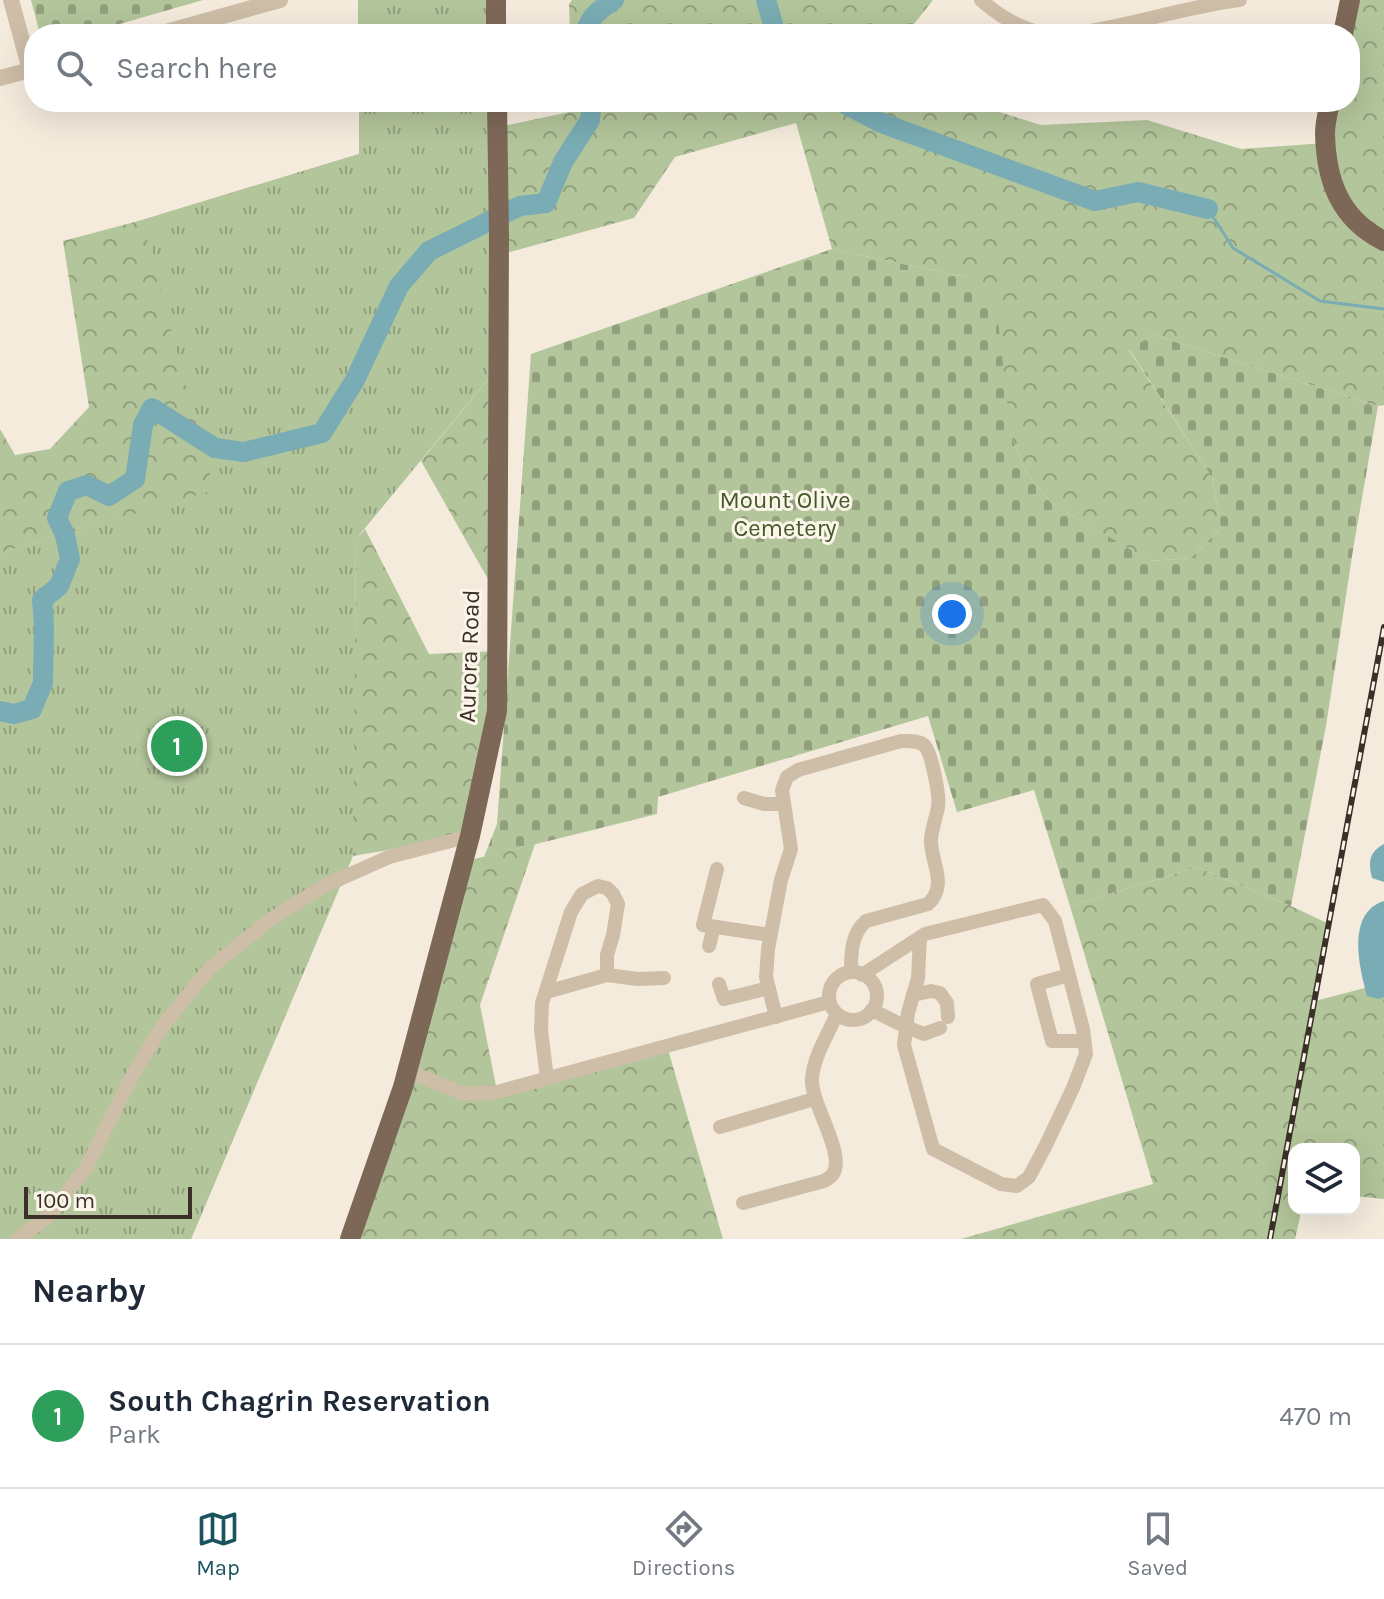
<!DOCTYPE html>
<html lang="en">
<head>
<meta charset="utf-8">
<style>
  body { margin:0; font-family:Karla,sans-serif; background:#f2f2f3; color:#1f2937 }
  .controls { position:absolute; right:24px; bottom:24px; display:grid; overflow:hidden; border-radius:16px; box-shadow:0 8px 32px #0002 }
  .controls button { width:72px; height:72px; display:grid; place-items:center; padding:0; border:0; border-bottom:2px solid #e0e1e3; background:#fff; color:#1f2937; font:40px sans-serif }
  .scale { position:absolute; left:24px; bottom:20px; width:168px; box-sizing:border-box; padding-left:8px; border:4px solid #3a3028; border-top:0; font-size:22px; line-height:28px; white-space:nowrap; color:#3a3028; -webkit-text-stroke:6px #fbf5ea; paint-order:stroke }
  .you { position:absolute; left:952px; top:614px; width:28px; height:28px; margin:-20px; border:6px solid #fff; border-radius:50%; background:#1a73e8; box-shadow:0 0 0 12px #1a73e833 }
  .badge { display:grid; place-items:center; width:52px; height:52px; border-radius:50%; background:#1a545f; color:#fff; font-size:26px; font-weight:700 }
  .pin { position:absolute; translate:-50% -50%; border:4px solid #fff; box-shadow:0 2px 8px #0006 }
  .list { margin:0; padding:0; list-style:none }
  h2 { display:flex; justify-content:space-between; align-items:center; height:104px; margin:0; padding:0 32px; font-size:34px }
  h2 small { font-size:26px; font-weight:400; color:#747a83 }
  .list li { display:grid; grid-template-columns:52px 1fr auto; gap:24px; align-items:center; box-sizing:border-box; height:144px; padding:0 32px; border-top:2px solid #e0e1e3 }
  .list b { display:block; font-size:30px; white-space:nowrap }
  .list p { margin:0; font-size:26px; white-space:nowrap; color:#747a83 }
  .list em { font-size:26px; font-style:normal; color:#747a83 }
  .icon { flex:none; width:44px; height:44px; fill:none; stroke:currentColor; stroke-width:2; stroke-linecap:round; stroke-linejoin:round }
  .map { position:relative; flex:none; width:1384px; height:1239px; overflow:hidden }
  .search { position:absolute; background:#fff; box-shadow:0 8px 32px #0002; left:24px; right:24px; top:24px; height:88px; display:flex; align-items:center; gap:20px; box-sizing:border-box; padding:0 28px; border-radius:32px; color:#747a83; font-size:30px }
  .sheet { height:248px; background:#fff }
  nav { display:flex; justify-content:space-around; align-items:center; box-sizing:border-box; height:112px; border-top:2px solid #e0e1e3; background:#fff; font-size:22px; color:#747a83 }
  nav a { display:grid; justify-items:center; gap:4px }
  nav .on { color:#1a545f }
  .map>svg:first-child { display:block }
  .forest { fill:url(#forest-crowns) }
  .cemetery { fill:url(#cemetery-stones) }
  .park { fill:url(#park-tufts) }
  .water { fill:#79acb4 }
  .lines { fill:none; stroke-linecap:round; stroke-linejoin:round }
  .stream { stroke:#79acb4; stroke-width:3 }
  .river { stroke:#79acb4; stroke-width:20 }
  .minor { stroke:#cebda7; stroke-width:14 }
  .tertiary { stroke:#cebda7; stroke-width:16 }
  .primary { stroke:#7d6858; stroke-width:20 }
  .rail-casing { stroke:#3a3028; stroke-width:6 }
  .rail { stroke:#fbf5ea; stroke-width:3; stroke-dasharray:9; stroke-linecap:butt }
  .labels { text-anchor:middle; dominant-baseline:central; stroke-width:6; stroke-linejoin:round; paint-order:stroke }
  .park-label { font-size:24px; fill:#445a2a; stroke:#fbf5ea }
  .street-label { font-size:24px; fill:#3a3028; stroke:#fbf5ea }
</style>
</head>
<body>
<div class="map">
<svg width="1384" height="1239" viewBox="0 0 1384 1239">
  <defs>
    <pattern id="forest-crowns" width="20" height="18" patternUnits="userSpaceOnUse" patternTransform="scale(2)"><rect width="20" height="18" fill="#b3c59b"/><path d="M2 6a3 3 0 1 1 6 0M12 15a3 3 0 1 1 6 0" fill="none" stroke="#93a07e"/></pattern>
    <pattern id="cemetery-stones" width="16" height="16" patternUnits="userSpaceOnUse" patternTransform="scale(2)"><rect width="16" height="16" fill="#b3c59b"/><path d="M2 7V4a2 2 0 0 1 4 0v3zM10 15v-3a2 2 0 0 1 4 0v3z" fill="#93a07e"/></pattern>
    <pattern id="park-tufts" width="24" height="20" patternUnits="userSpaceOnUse" patternTransform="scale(2)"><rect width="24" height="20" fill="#b3c59b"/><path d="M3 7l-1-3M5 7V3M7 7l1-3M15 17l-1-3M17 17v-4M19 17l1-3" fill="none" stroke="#93a07e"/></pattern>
  </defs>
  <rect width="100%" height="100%" fill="#f4ebdd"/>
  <g class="forest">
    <path d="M572,0h361l-27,34h-336l-1,-30z"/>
    <path d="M1350,0h34v405l-6,1 -225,-71 -24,15 83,127 9,51 -30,30 -42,3 -98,-58 -26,-32 -14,-36 -46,-158 -133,-28 -36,-126 -121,34 -41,61 -135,37 -1,-128 76,-16v-9h393l74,23 106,-5 94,29 84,-6 5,-41h20z"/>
    <path d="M359,154l-145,337 -214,62v-124l15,26 35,-6 39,-42 -26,-166 79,-21z"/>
    <path d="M498,367l-1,228 -76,-134z"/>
    <path d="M365,529l64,125 68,-3 -27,185 -117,20 -162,383h-191v-263l355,-338 1,-99z"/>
    <path d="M535,844l-55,161 17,86 170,-45 56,193h-373l112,-377z"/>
    <path d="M1197,867l94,39 38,18 -14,77 69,-18v216l-30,-3v-47h-60v60h8l-7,30h-334l192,-55 -83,-278z"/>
  </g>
  <g class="cemetery">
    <path d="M31,0h172l-118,34h-45z"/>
    <path d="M832,249l133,28 32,35 14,123 14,36 26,32 99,58 41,-3 30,-30 -9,-51 -83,-128 24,-14 225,71 -25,144 -27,176 -35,180 -94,-39 -127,39 -36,-116 -77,22 -29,-96 -270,81 -1,17 -173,43 13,-33 34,-470z"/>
  </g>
  <g class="park">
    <rect x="358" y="0" width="138" height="34"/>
    <path d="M359,102h138l1,265 -142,172 -3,316 -162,384h-191v-686l214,-63 -72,-270 217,-66z"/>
  </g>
  <g class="water">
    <path d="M1384,844v38l-12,-4c-4,-16 -3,-26 12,-34z"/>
    <path d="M1384,901v96l-5,2 -12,-3c-8,-29 -21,-83 17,-95z"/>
  </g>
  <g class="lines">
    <path class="stream" d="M1208,209l25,39 87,53 64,8"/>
    <g class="river">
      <path d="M766,0l10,34"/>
      <path d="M585,34c4,-17 15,-25 29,-34"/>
      <path d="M841,102l38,20 216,79 43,-9 70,17"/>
      <path d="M0,711l14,3 18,-5 11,-26 1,-58 -2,-25 17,-14 11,-27 -5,-24 -8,-17 11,-27 19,-6 22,11 26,-17 8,-54 9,-17 63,40 29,4 78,-19 33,-53 44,-94 30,-35 91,-45 26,-3 17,-41 27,-42 2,-18"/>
    </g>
    <g class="minor">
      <path d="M981,0c19,17 40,29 65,34"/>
      <path d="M1070,34c58,-7 112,-27 170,-34"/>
      <path d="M744,798l20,6h19"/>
      <path d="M717,869l-14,56 67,10"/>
      <path d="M709,946l5,-19"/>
      <circle cx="853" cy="996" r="24"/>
      <path d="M862,975l63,-41 118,-29 12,16 28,108 3,25 -13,34 -28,59 -16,30 -12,9 -16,-2 -68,-35 -29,-104 4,-32 10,-35 2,-40"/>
      <path d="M1069,975l-32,9 15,57h32"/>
      <path d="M719,984l5,15 45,-11"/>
      <path d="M546,992l61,-17 31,4 26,-1"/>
      <path d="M913,995l18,-4 9,2 7,10 1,14"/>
      <path d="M872,1010l34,17 18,7 16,-6"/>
      <path d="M776,1017l-10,-40 2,-28 13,-69 10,-31 -9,-59 5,-13 11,-7 103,-29c8,0 18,-1 24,5 7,9 15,50 13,61 -2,11 -6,21 -7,32 -1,23 18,45 -3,65l-62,17c-15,13 -15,33 -15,51"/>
      <path d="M407,1071l57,23 33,-2 332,-90"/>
      <path d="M547,1078l-6,-48 1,-27 29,-91 11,-18 16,-8 9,2 6,6 5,10 -5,31 -6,20v20"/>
      <path d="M720,1127l94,-28"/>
      <path d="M743,1203l81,-22c3,-2 7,-4 9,-7 13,-21 -23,-71 -21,-96 2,-22 16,-44 25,-64"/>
      <path d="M18,1239l30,-22 38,-49 47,-94 31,-50 46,-56 61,-49 53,-33 65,-29 81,-21"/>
    </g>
    <g class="tertiary">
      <path d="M11,0l19,70"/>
      <path d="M159,34l121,-34"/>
      <path d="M0,78l34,-9"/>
    </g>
    <g class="primary">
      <path d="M496,0v34"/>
      <path d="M1343,34l7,-34"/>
      <path d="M1330,102c-2,10 -5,21 -5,31 1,48 15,86 59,108"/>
      <path d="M350,1239l53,-152 67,-251 27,-125 2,-476 -2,-133"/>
    </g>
    <defs>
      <path id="rail" d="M1270,1239l114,-612"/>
    </defs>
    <use href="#rail" class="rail-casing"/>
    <use href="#rail" class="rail"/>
  </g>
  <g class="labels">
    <g class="park-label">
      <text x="785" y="500">Mount Olive<tspan x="785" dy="28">Cemetery</tspan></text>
    </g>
    <g class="street-label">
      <text transform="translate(469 656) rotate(-88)">Aurora Road</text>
    </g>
  </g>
</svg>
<div class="controls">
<button><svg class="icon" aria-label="layers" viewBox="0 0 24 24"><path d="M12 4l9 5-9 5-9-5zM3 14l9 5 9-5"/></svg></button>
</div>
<div class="scale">100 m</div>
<div class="you"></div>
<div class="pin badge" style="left:177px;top:746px;background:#2e9e5b">1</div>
<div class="search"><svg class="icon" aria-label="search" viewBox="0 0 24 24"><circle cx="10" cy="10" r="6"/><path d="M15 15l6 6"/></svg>Search here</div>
</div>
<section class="sheet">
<h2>Nearby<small></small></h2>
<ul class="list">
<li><span class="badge" style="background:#2e9e5b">1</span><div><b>South Chagrin Reservation</b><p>Park</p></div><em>470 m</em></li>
</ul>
</section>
<nav>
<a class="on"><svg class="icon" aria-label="map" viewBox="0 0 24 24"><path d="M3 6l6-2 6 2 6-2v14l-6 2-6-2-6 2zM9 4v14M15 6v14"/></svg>Map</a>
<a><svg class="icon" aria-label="directions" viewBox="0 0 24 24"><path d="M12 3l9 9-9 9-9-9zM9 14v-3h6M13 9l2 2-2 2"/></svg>Directions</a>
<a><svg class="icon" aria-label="saved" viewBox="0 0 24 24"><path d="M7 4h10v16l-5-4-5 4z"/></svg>Saved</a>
</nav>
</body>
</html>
